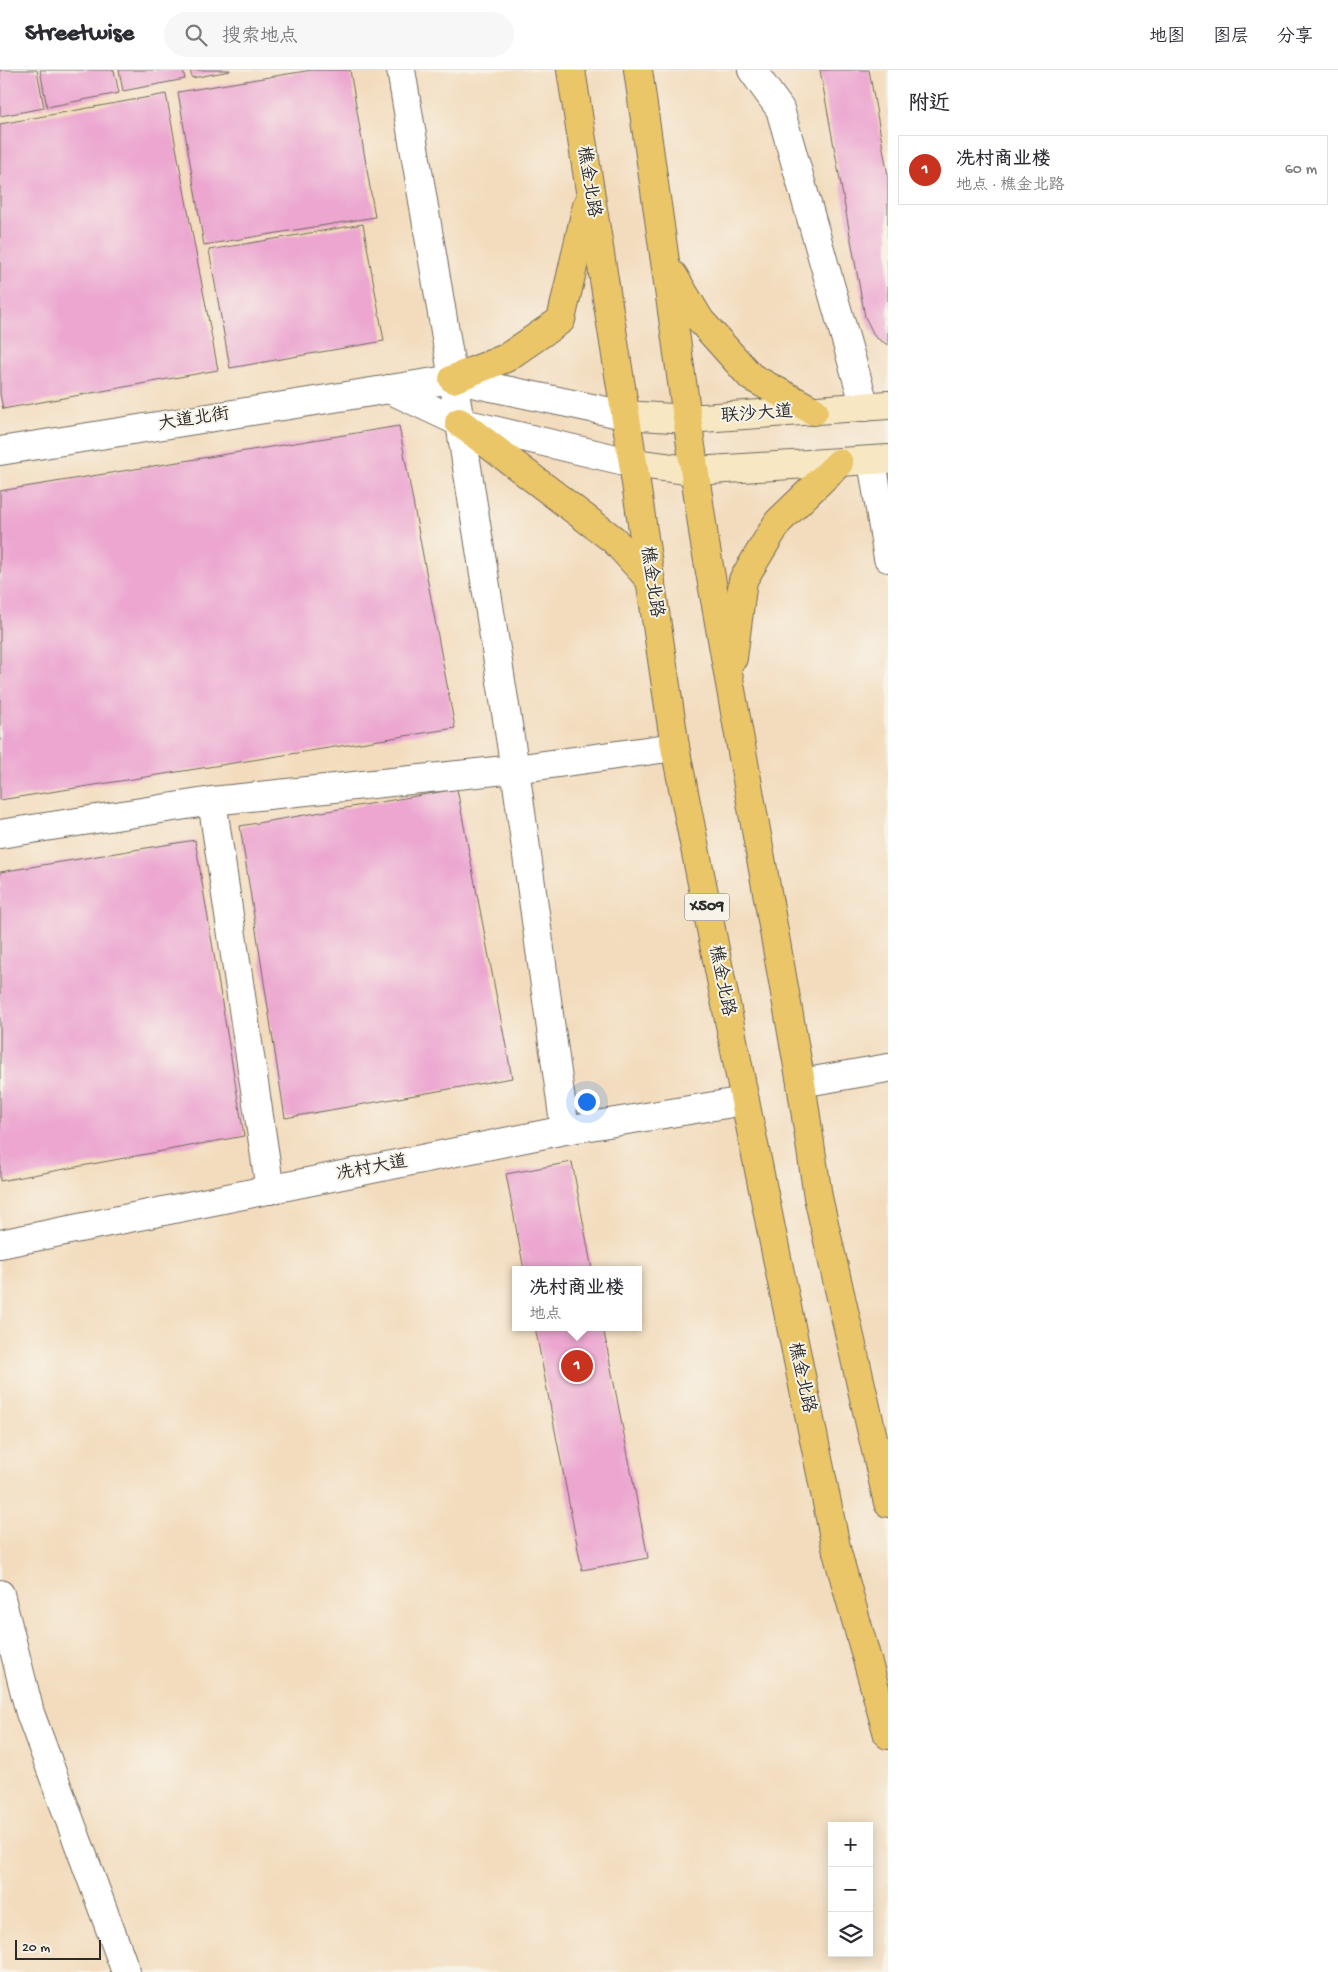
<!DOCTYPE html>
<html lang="zh">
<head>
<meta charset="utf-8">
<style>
  body { margin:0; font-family:"Gochi Hand","LXGW WenKai TC",sans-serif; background:#f7f7f7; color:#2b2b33 }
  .controls { position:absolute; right:15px; bottom:15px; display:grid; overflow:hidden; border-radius:0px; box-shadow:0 2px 12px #0003 }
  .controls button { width:45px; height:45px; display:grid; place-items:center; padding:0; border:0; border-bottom:1px solid #e1e1e2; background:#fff; color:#2b2b33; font:25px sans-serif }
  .scale { position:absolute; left:15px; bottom:12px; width:86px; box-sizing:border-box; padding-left:5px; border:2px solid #2b2b2b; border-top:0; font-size:14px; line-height:18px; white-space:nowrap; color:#2b2b2b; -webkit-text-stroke:4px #f7f3e8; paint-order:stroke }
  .you { position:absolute; left:586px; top:1031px; width:18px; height:18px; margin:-12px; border:4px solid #fff; border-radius:50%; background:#1a73e8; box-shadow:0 0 0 8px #1a73e833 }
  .badge { display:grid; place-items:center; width:32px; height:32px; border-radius:50%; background:#c8321e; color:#fff; font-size:16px; font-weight:700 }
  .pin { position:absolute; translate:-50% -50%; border:2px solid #fff; box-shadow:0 1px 5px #0006 }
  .popup { position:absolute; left:512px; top:1196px; width:130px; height:65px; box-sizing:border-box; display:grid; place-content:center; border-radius:0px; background:#fff; filter:drop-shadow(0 1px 4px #0005); font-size:16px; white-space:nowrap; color:#7c7c81 }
  .popup b { font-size:19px; color:#2b2b33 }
  .popup::after { content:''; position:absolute; left:50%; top:100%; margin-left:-10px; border:10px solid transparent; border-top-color:#fff }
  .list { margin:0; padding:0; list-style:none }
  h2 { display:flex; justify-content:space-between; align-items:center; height:65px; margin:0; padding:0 20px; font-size:21px }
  h2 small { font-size:16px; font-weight:400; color:#7c7c81 }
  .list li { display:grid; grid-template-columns:32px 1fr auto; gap:15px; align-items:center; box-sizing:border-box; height:70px; margin:0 10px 10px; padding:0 10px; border:1px solid #e1e1e2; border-radius:0px }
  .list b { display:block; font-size:19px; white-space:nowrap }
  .list p { margin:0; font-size:16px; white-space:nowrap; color:#7c7c81 }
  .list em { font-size:16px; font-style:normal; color:#7c7c81 }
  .icon { flex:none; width:28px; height:28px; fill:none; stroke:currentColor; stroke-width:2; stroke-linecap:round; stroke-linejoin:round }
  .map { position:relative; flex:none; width:888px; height:1902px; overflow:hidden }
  header { display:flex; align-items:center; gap:30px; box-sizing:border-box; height:70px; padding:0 25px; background:#fff; border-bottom:1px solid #e1e1e2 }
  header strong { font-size:24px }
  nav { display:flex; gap:28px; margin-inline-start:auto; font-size:18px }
  .search { width:350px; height:45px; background:#f7f7f7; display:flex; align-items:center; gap:12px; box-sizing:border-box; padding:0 18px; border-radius:28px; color:#7c7c81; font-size:19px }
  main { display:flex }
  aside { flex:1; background:#fff }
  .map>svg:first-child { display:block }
  .building { fill:#eca6d0 }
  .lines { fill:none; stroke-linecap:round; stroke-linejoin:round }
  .street-casing { stroke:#71695e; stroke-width:30 }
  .secondary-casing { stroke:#71695e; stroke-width:30 }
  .primary-casing { stroke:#71695e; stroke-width:30 }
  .street { stroke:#fff; stroke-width:28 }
  .secondary { stroke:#f7e8c3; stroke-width:28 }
  .primary { stroke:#eac669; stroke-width:28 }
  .labels { text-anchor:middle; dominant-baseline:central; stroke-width:4; stroke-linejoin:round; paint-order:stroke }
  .shield { fill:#f7f3e8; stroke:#686764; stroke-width:1 }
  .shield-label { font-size:16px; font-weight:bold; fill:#2b2b2b }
  .street-label { font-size:18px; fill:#2b2b2b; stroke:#f7f3e8 }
</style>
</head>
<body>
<header>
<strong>Streetwise</strong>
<div class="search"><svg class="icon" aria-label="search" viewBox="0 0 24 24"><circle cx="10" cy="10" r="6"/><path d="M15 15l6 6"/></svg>搜索地点</div>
<nav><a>地图</a><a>图层</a><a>分享</a></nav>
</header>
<main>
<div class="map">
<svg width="888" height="1902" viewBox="0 0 888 1902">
  <rect width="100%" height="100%" fill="#f7f3e8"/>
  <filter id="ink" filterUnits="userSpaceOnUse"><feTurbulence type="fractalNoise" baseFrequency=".02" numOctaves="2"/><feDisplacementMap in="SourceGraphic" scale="10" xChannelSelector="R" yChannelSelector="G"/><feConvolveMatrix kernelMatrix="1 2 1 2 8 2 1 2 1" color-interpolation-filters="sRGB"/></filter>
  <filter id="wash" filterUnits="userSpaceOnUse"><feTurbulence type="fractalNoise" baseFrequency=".0096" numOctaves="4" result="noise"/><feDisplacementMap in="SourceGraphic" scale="20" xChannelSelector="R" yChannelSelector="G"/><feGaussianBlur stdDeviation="1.12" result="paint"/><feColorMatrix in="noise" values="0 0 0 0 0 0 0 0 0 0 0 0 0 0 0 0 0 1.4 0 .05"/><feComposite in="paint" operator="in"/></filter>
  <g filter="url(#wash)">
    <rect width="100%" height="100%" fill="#f3dcbd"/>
    <g id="blocks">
      <g class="building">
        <path d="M0,0h37l7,38 -44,8z"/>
        <path d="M40,0h74l5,23 -72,14z"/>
        <path d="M119,0h64l2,9 -62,12z"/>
        <path d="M190,0h40v1l-38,7z"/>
        <path d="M312,0h38l25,147 -171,28 -26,-153z"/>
        <path d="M820,0h49l19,106v169l-13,-8 -10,-20z"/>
        <path d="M166,24l52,276 -215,39 -3,-15v-270z"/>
        <path d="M363,154l21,117 -154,27 -21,-118z"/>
        <path d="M399,356l56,302 -455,72v-309z"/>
        <path d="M457,719l55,289 -227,40 -45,-292z"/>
        <path d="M195,770l49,296 -244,45v-309z"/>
        <path d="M572,1092l20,108h-68l-18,-96z"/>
        <path d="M535,1257h68l45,231 -66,12z"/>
      </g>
    </g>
  </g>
  <g filter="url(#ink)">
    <use href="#blocks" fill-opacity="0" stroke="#71695e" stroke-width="1"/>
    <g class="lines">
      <defs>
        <g id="street">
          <path d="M401,0l52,309 62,390 50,361"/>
          <path d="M752,0l28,39 85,298"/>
          <path d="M389,319l70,33 174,41"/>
          <path d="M0,381l453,-72 172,36"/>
          <path d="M872,391l16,97"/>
          <path d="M212,731l58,389"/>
          <path d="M0,764l212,-33 303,-32 160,-22"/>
          <path d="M801,1013l87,-15"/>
          <path d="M0,1174l565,-114 180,-29"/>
          <path d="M0,1524l30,119 96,259"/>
        </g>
        <g id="secondary">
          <path d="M625,345l63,4 200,-14"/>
          <path d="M633,393l62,8 193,-12"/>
        </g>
        <g id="primary">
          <path d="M571,0l62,393 42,284 70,354 92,451 51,183"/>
          <path d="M638,0l66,468 97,545 17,114 70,306"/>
          <path d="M673,205l27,45 51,57 63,34"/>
          <path d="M453,309l53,-21 55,-38 26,-115"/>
          <path d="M459,352l155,118 37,41"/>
          <path d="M733,588l10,-78 35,-58 61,-59"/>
        </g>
      </defs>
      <use href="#street" class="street-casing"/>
      <use href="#secondary" class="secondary-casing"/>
      <use href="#primary" class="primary-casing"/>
      <use href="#street" class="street"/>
      <use href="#secondary" class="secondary"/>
      <use href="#primary" class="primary"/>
    </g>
  </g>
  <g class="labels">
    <rect class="shield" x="684.5" y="823.5" width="45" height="27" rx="4"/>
    <g class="shield-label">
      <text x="707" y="837">X509</text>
    </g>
    <g class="street-label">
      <text transform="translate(588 112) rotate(81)">樵金北路</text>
      <text transform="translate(757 345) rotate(-4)">联沙大道</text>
      <text transform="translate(194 350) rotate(-9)">大道北街</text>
      <text transform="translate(651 512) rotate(82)">樵金北路</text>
      <text transform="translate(721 911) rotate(79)">樵金北路</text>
      <text transform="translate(372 1099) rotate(-11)">冼村大道</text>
      <text transform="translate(801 1308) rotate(78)">樵金北路</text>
    </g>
  </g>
</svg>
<div class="controls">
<button>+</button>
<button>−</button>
<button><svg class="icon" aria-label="layers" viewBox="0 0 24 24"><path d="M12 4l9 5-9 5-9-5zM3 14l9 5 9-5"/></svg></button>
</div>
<div class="scale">20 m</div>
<div class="you"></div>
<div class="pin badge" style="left:577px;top:1296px">1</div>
<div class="popup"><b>冼村商业楼</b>地点</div>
</div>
<aside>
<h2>附近<small></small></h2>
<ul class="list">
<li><span class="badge">1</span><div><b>冼村商业楼</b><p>地点 · 樵金北路</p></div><em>60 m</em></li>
</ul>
</aside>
</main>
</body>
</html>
